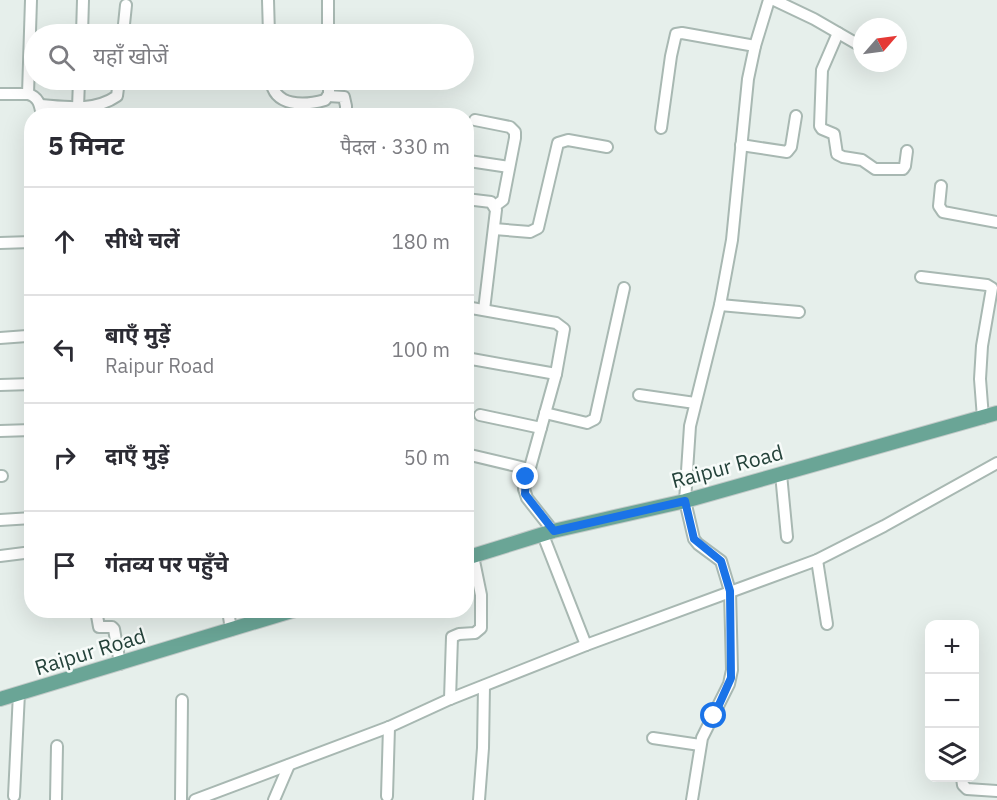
<!DOCTYPE html>
<html lang="hi">
<head>
<meta charset="utf-8">
<style>
  body { margin:0; font-family:"IBM Plex Sans","Noto Sans Devanagari",sans-serif; background:#f2f2f3; color:#2b2b33 }
  .controls { position:absolute; right:18px; bottom:18px; display:grid; overflow:hidden; border-radius:12px; box-shadow:0 6px 24px #0002 }
  .controls button { width:54px; height:54px; display:grid; place-items:center; padding:0; border:0; border-bottom:2px solid #e1e1e2; background:#fff; color:#2b2b33; font:30px sans-serif }
  .compass { position:absolute; left:853px; top:18px; width:54px; height:54px; border-radius:50%; background:#fff; box-shadow:0 6px 24px #0002; rotate:62deg }
  .stop { position:absolute; width:18px; height:18px; margin:-14px; border:4px solid #1a73e8; border-radius:50%; background:#fff }
  .stop.end { background:#1a73e8; border-color:#fff; box-shadow:0 2px 6px #0008 }
  .list { margin:0; padding:0; list-style:none }
  h2 { display:flex; justify-content:space-between; align-items:center; height:78px; margin:0; padding:0 24px; font-size:26px }
  h2 small { font-size:20px; font-weight:400; color:#7c7c81 }
  .list li { display:grid; grid-template-columns:39px 1fr auto; gap:18px; align-items:center; box-sizing:border-box; height:108px; padding:0 24px; border-top:2px solid #e1e1e2 }
  .list b { display:block; font-size:22px; white-space:nowrap }
  .list p { margin:0; font-size:20px; white-space:nowrap; color:#7c7c81 }
  .list em { font-size:20px; font-style:normal; color:#7c7c81 }
  .icon { flex:none; width:33px; height:33px; fill:none; stroke:currentColor; stroke-width:2; stroke-linecap:round; stroke-linejoin:round }
  .map { position:relative; flex:none; width:997px; height:800px; overflow:hidden }
  .search { position:absolute; background:#fff; box-shadow:0 6px 24px #0002; left:24px; top:24px; width:450px; height:66px; display:flex; align-items:center; gap:15px; box-sizing:border-box; padding:0 21px; border-radius:33px; color:#7c7c81; font-size:22px }
  .panel { position:absolute; background:#fff; box-shadow:0 6px 24px #0002; left:24px; top:108px; width:450px; height:510px; border-radius:24px }
  .map>svg:first-child { display:block }
  .lines { fill:none; stroke-linecap:round; stroke-linejoin:round }
  .minor-casing { stroke:#a8b8b2; stroke-width:14 }
  .major-casing { stroke:#c2cac8; stroke-width:16 }
  .minor { stroke:#fff; stroke-width:10 }
  .major { stroke:#6aa596; stroke-width:14 }
  .route { stroke:#1a73e8; stroke-width:8 }
  .labels { text-anchor:middle; dominant-baseline:central; stroke-width:5; stroke-linejoin:round; paint-order:stroke }
  .street-label { font-size:21px; fill:#24423a; stroke:#f7fbf9 }
</style>
</head>
<body>
<div class="map">
<svg width="997" height="800" viewBox="0 0 997 800">
  <rect width="100%" height="100%" fill="#e6efeb"/>
  <g class="lines">
    <defs>
      <g id="minor">
        <path d="M31,0l-3,94c11,3 12,11 14,22"/>
        <path d="M268,0l1,34"/>
        <path d="M328,0v34"/>
        <path d="M774,0l40,19 45,26"/>
        <path d="M838,33l-16,37 -2,56 2,3 12,5 3,20 6,3 19,3 13,9h28l2,-3 2,-15"/>
        <path d="M82,34l1,-34"/>
        <path d="M123,34l3,-29"/>
        <path d="M271,80c3,27 33,26 54,20l4,-6v-14"/>
        <path d="M0,94h28"/>
        <path d="M328,96l16,1 2,9v10"/>
        <path d="M40,105c26,2 54,7 77,-9l2,-16"/>
        <path d="M78,108l1,-28"/>
        <path d="M475,120l35,7 5,5v6l-12,62 -8,6"/>
        <path d="M661,128l10,-72 5,-22 6,-1 73,13"/>
        <path d="M741,145l46,7 4,-5 5,-31"/>
        <path d="M469,161l40,6"/>
        <path d="M941,186l-2,20 4,6 54,10"/>
        <path d="M466,199l25,3 5,8 -12,100"/>
        <path d="M494,229l36,3 8,-4 20,-85 10,-3 39,7"/>
        <path d="M0,243l32,-1"/>
        <path d="M921,277l66,8 5,3 -10,58 -2,33 3,39"/>
        <path d="M720,305l79,7"/>
        <path d="M466,307l90,16 8,6 -8,45 -32,115 3,9 26,33"/>
        <path d="M0,338l27,-2"/>
        <path d="M466,358l90,16"/>
        <path d="M0,385l32,-1"/>
        <path d="M639,395l56,8"/>
        <path d="M545,413l42,10 8,-4 29,-131"/>
        <path d="M480,415l61,13"/>
        <path d="M0,431l32,-1"/>
        <path d="M466,454l63,15"/>
        <path d="M781,474l6,63"/>
        <path d="M0,476h2"/>
        <path d="M0,520l32,-2"/>
        <path d="M543,535l43,110"/>
        <path d="M0,556l32,-4"/>
        <path d="M817,560l10,64"/>
        <path d="M96,610l3,17h13l2,2 6,35"/>
        <path d="M228,610l3,20"/>
        <path d="M450,699l2,-62 7,-3 16,-1 6,-5v-33l-8,-39"/>
        <path d="M653,738l47,7"/>
        <path d="M962,778l1,7 4,4 30,2"/>
        <path d="M14,796l5,-103"/>
        <path d="M387,796l2,-69"/>
        <path d="M56,800l1,-54"/>
        <path d="M181,800l1,-100"/>
        <path d="M195,800l194,-73 61,-28 136,-54 231,-85 67,-34 113,-63"/>
        <path d="M274,800l15,-35"/>
        <path d="M479,800l4,-52 1,-62"/>
        <path d="M692,800l10,-62 27,-54 3,-14 -2,-79 -9,-30 -23,-17 -4,-5 -9,-38 5,-75 30,-121 12,-65 16,-161 7,-33 14,-46"/>
      </g>
      <g id="major">
        <path d="M466,558l87,-27 132,-30 312,-88"/>
        <path d="M0,699l295,-89"/>
      </g>
    </defs>
    <use href="#minor" class="minor-casing"/>
    <use href="#major" class="major-casing"/>
    <use href="#minor" class="minor"/>
    <use href="#major" class="major"/>
  </g>
  <g class="lines">
    <path class="route" d="M526,477l-1,17 29,37 131,-30 9,38 27,22 9,30 1,87 -17,38"/>
  </g>
  <g class="labels">
    <g class="street-label">
      <text transform="translate(727 466) rotate(-15)">Raipur Road</text>
      <text transform="translate(90 651) rotate(-17)">Raipur Road</text>
    </g>
  </g>
</svg>
<div class="controls">
<button>+</button>
<button>−</button>
<button><svg class="icon" aria-label="layers" viewBox="0 0 24 24"><path d="M12 4l9 5-9 5-9-5zM3 14l9 5 9-5"/></svg></button>
</div>
<svg class="compass" viewBox="-18 -18 36 36"><path d="M0-13l5 13h-10z" fill="#e53935"/><path d="M0 13l5-13h-10z" fill="#7c7c81"/></svg>
<div class="stop" style="left:714px;top:716px"></div>
<div class="stop end" style="left:526px;top:477px"></div>
<div class="search"><svg class="icon" aria-label="search" viewBox="0 0 24 24"><circle cx="10" cy="10" r="6"/><path d="M15 15l6 6"/></svg>यहाँ खोजें</div>
<section class="panel">
<h2>5 मिनट<small>पैदल · 330 m</small></h2>
<ul class="list">
<li><svg class="icon" aria-label="ahead" viewBox="0 0 24 24"><path d="M12 20V5M6 11l6-6 6 6"/></svg><div><b>सीधे चलें</b></div><em>180 m</em></li>
<li><svg class="icon" aria-label="left" viewBox="0 0 24 24"><path d="M17 20v-9H6M10 6l-5 5 5 5"/></svg><div><b>बाएँ मुड़ें</b><p>Raipur Road</p></div><em>100 m</em></li>
<li><svg class="icon" aria-label="right" viewBox="0 0 24 24"><path d="M7 20v-9h11M14 6l5 5-5 5"/></svg><div><b>दाएँ मुड़ें</b></div><em>50 m</em></li>
<li><svg class="icon" aria-label="arrive" viewBox="0 0 24 24"><path d="M6 21V4h12l-3 4 3 4H6"/></svg><div><b>गंतव्य पर पहुँचे</b></div></li>
</ul>
</section>
</div>
</body>
</html>
